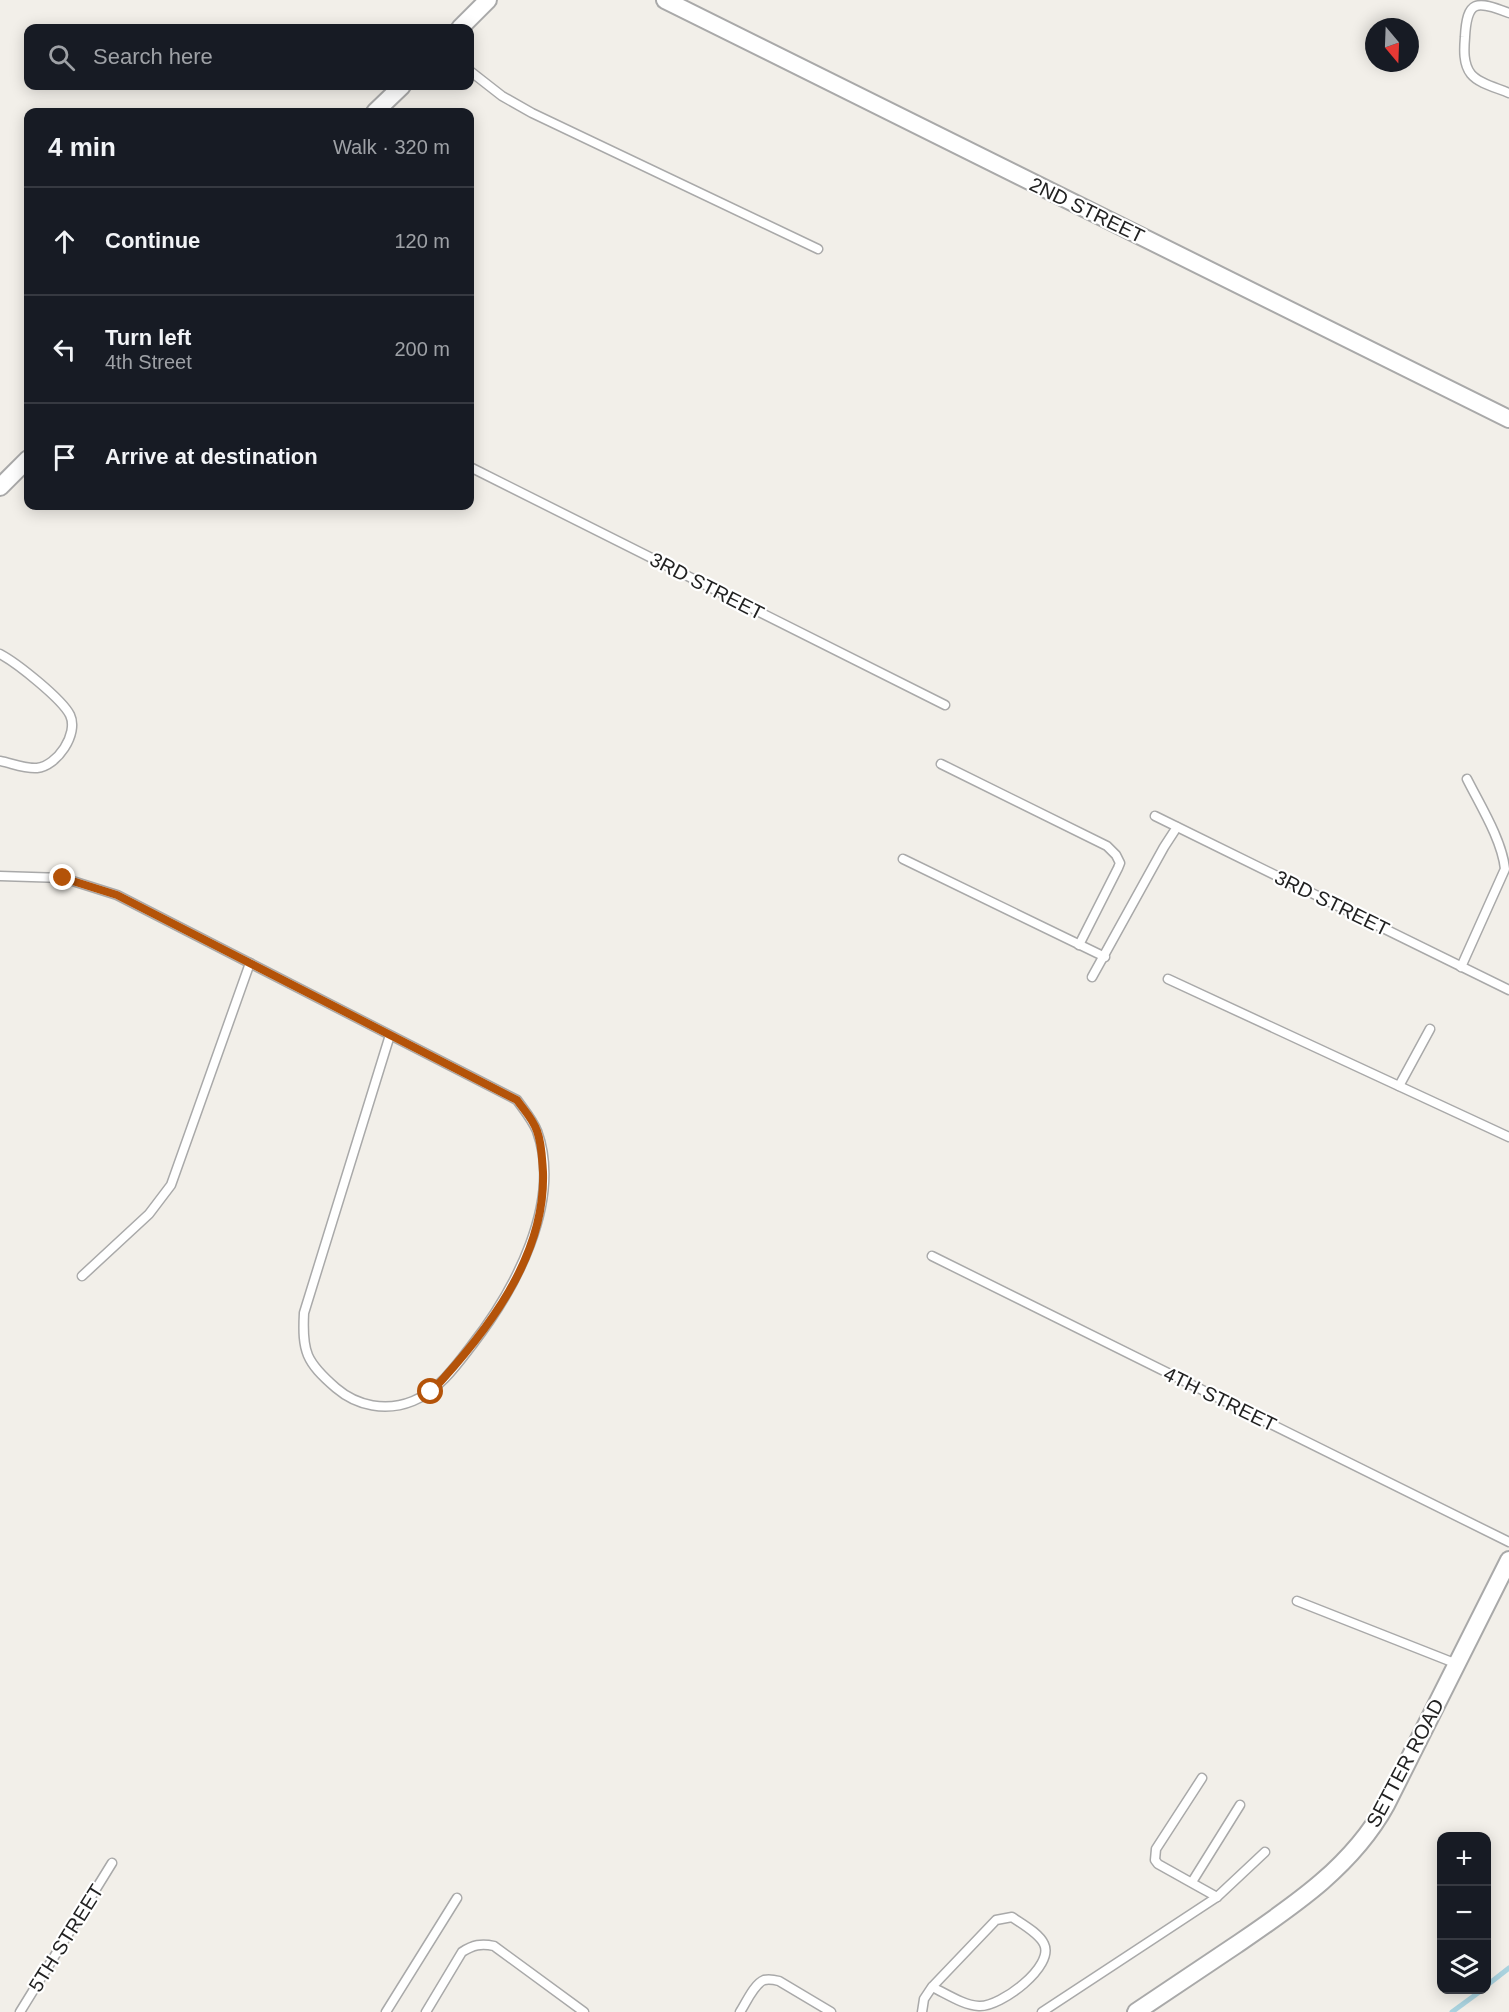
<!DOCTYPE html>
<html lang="en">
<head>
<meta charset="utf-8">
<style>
  body { margin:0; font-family:Arial,sans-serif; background:#242831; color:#f1f3f6 }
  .controls { position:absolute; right:18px; bottom:18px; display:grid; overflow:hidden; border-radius:12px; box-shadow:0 3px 15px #0003 }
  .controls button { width:54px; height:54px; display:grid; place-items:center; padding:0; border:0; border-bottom:2px solid #363941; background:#171b24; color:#f1f3f6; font:30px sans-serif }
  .compass { position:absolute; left:1365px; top:18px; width:54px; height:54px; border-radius:50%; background:#171b24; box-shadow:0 3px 15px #0003; rotate:161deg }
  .stop { position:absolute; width:18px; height:18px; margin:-14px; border:4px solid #b45309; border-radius:50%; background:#fff }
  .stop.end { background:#b45309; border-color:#fff; box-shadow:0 2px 6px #0008 }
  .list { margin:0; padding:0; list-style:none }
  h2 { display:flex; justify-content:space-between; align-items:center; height:78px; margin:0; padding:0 24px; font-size:26px }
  h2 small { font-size:20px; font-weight:400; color:#9ea1a6 }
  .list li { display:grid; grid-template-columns:39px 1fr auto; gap:18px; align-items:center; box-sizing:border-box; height:108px; padding:0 24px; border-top:2px solid #363941 }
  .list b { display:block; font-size:22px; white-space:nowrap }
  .list p { margin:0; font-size:20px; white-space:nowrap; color:#9ea1a6 }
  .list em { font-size:20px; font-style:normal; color:#9ea1a6 }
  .icon { flex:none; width:33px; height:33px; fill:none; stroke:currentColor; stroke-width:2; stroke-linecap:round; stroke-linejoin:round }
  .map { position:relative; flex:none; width:1509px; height:2012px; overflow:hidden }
  .search { position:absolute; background:#171b24; box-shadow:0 3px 15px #0003; left:24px; top:24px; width:450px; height:66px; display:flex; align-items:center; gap:15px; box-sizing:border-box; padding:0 21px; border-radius:12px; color:#9ea1a6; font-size:22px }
  .panel { position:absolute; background:#171b24; box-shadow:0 3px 15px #0003; left:24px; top:108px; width:450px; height:402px; border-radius:12px }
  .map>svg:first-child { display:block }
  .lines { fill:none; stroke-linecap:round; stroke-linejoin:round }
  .stream { stroke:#aad3df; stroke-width:5 }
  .lane-casing { stroke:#a9a9a9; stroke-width:11 }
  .street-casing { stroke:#a9a9a9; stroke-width:20 }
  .lane { stroke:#fff; stroke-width:8 }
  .street { stroke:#fff; stroke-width:16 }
  .route { stroke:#b45309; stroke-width:8 }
  .labels { text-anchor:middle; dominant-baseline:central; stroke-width:4.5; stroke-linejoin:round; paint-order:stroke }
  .street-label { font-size:20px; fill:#222; stroke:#fff }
</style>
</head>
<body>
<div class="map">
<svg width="1509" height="2012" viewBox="0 0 1509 2012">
  <rect width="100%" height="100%" fill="#f2efe9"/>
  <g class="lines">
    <g class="stream">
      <path d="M1486,1986l23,-18"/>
      <path d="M1452,2012l30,-22"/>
    </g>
    <defs>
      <g id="lane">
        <path d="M1509,13c-33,-13 -42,-13 -44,24 -1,12 -2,27 6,37 8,10 27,14 38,19"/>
        <path d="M470,71l32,25 30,17 286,136"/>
        <path d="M470,467l475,238"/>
        <path d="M0,654c17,9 62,45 70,61 9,19 -13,51 -33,53 -12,1 -26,-5 -37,-7"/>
        <path d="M941,764l166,82 9,9 4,8 -2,5 -39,77"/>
        <path d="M1155,816l354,174"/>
        <path d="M903,859l202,98"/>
        <path d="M0,876l63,2 54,17 400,205c7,10 15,19 20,31 26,71 -23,160 -65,214 -16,21 -34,46 -59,56 -27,11 -56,5 -77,-13 -30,-26 -34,-36 -32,-75l86,-278"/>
        <path d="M1461,967l44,-98c-3,-29 -25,-64 -38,-90"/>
        <path d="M1092,977l72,-130 13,-20"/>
        <path d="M1168,979l341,158"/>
        <path d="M1399,1086l31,-57"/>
        <path d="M932,1256l577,286"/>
        <path d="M82,1276l67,-62 22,-29 79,-222"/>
        <path d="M1297,1601l160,63"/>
        <path d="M1202,1778l-46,71 -1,11 3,4 59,33"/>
        <path d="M1192,1882l48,-77"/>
        <path d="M20,2012l92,-149"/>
        <path d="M386,2012l71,-114"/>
        <path d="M426,2012l36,-60c11,-7 19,-9 32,-6l90,66"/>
        <path d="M740,2012c6,-9 14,-28 24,-32 5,-1 11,0 15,1l52,31"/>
        <path d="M922,2012l2,-13 8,-12 64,-67 16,-3c10,7 27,16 32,27 11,22 -43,63 -65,62 -16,-1 -32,-12 -47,-19"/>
        <path d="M1042,2012l175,-115 48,-45"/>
      </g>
      <g id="street">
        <path d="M665,0l844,419"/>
        <path d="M460,28l28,-28"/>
        <path d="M375,112l27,-26"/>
        <path d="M0,487l28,-28"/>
        <path d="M1136,2012c33,-22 67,-45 100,-67 57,-39 116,-78 150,-140l123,-245"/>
      </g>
    </defs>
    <use href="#lane" class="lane-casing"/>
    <use href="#street" class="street-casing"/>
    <use href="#lane" class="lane"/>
    <use href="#street" class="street"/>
  </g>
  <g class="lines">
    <path class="route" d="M63,878l54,17 400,205c7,10 16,19 20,31 5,13 5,28 6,41 3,85 -57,161 -112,220"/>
  </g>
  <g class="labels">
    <g class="street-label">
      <text transform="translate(1087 210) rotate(26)">2ND STREET</text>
      <text transform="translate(707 586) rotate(27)">3RD STREET</text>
      <text transform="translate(1332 903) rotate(26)">3RD STREET</text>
      <text transform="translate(1220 1399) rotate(26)">4TH STREET</text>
      <text transform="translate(1405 1763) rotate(-62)">SETTER ROAD</text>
      <text transform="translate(66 1938) rotate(-58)">5TH STREET</text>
    </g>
  </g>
</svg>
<div class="controls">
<button>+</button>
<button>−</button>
<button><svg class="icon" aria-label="layers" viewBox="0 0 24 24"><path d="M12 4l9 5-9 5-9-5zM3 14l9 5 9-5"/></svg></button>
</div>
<svg class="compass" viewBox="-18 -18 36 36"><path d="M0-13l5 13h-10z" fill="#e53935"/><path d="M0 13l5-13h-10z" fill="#9ea1a6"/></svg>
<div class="stop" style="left:431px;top:1392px"></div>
<div class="stop end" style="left:63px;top:878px"></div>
<div class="search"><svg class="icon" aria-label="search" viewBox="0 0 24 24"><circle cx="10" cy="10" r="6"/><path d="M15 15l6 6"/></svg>Search here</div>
<section class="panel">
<h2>4 min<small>Walk · 320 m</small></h2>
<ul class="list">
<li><svg class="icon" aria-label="ahead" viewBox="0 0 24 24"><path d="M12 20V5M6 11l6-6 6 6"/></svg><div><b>Continue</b></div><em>120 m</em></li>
<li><svg class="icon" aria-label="left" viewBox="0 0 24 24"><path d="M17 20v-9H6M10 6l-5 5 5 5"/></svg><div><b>Turn left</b><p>4th Street</p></div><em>200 m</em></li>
<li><svg class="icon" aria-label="arrive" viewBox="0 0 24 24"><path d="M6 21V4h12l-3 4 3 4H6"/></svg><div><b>Arrive at destination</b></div></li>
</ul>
</section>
</div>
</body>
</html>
